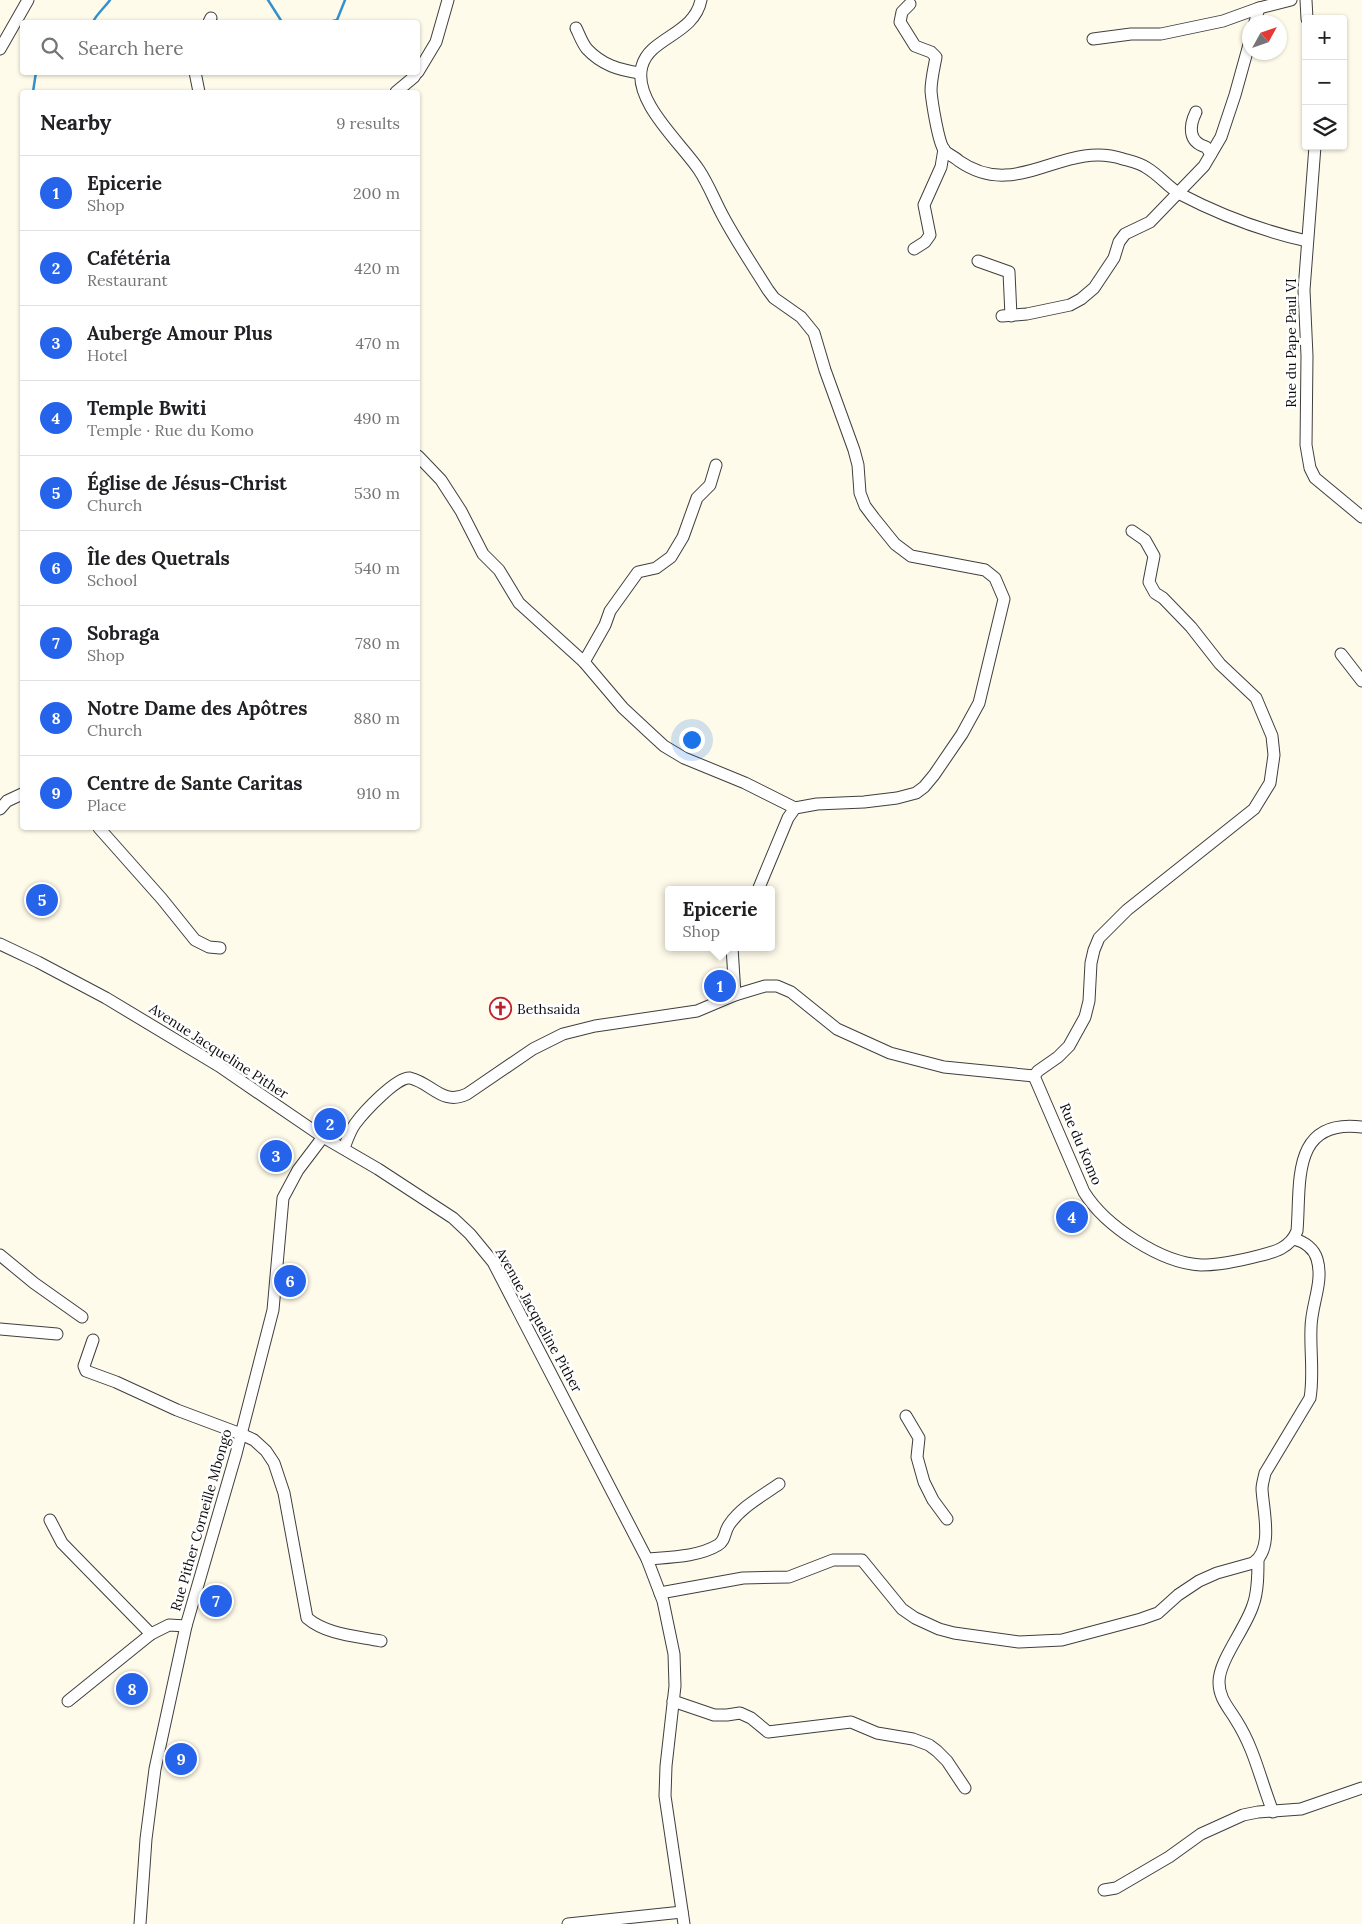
<!DOCTYPE html>
<html lang="en">
<head>
<meta charset="utf-8">
<style>
  body { margin:0; font-family:Lora,serif; background:#f6f6f6; color:#202124 }
  .controls { position:absolute; right:15px; top:15px; display:grid; overflow:hidden; border-radius:5px; box-shadow:0 1px 4px #0004 }
  .controls button { width:45px; height:45px; display:grid; place-items:center; padding:0; border:0; border-bottom:1px solid #e0e0e0; background:#fff; color:#202124; font:25px sans-serif }
  .compass { position:absolute; left:1242px; top:15px; width:45px; height:45px; border-radius:50%; background:#fff; box-shadow:0 1px 4px #0004; rotate:50deg }
  .you { position:absolute; left:691px; top:739px; width:18px; height:18px; margin:-12px; border:4px solid #fff; border-radius:50%; background:#1a73e8; box-shadow:0 0 0 8px #1a73e833 }
  .badge { display:grid; place-items:center; width:32px; height:32px; border-radius:50%; background:#2563eb; color:#fff; font-size:16px; font-weight:700 }
  .pin { position:absolute; translate:-50% -50%; border:2px solid #fff; box-shadow:0 1px 5px #0006 }
  .popup { position:absolute; left:665px; top:886px; width:110px; height:65px; box-sizing:border-box; display:grid; place-content:center; border-radius:5px; background:#fff; filter:drop-shadow(0 1px 4px #0005); font-size:16px; white-space:nowrap; color:#757577 }
  .popup b { font-size:19px; color:#202124 }
  .popup::after { content:''; position:absolute; left:50%; top:100%; margin-left:-10px; border:10px solid transparent; border-top-color:#fff }
  .list { margin:0; padding:0; list-style:none }
  h2 { display:flex; justify-content:space-between; align-items:center; height:65px; margin:0; padding:0 20px; font-size:21px }
  h2 small { font-size:16px; font-weight:400; color:#757577 }
  .list li { display:grid; grid-template-columns:32px 1fr auto; gap:15px; align-items:center; box-sizing:border-box; height:75px; padding:0 20px; border-top:1px solid #e0e0e0 }
  .list b { display:block; font-size:19px; white-space:nowrap }
  .list p { margin:0; font-size:16px; white-space:nowrap; color:#757577 }
  .list em { font-size:16px; font-style:normal; color:#757577 }
  .icon { flex:none; width:28px; height:28px; fill:none; stroke:currentColor; stroke-width:2; stroke-linecap:round; stroke-linejoin:round }
  .map { position:relative; flex:none; width:1362px; height:1924px; overflow:hidden }
  .search { position:absolute; background:#fff; box-shadow:0 1px 4px #0004; left:20px; top:20px; width:400px; height:55px; display:flex; align-items:center; gap:12px; box-sizing:border-box; padding:0 18px; border-radius:5px; color:#757577; font-size:19px }
  .panel { position:absolute; background:#fff; box-shadow:0 1px 4px #0004; left:20px; top:90px; width:400px; height:740px; border-radius:5px }
  .map>svg:first-child { display:block }
  .lines { fill:none; stroke-linecap:round; stroke-linejoin:round }
  .stream { stroke:#3491cf; stroke-width:2.5 }
  .minor-casing { stroke:#3f3f3f; stroke-width:13 }
  .minor { stroke:#fff; stroke-width:11 }
  .labels { text-anchor:middle; dominant-baseline:central; stroke-width:5; stroke-linejoin:round; paint-order:stroke }
  .street-label { font-size:14px; fill:#0c0c0c; stroke:#fff }
  .poi-label { font-size:14px; fill:#0c0c0c; stroke:#fff; text-anchor:start }
</style>
</head>
<body>
<div class="map">
<svg width="1362" height="1924" viewBox="0 0 1362 1924">
  <rect width="100%" height="100%" fill="#fffbea"/>
  <g class="lines">
    <g class="stream">
      <path d="M268,0l14,22"/>
      <path d="M93,22c2,-6 12,-15 17,-22"/>
      <path d="M329,22l8,-2 8,-20"/>
      <path d="M33,92l3,-20"/>
    </g>
    <defs>
      <g id="minor">
        <path d="M701,0c-7,35 -51,37 -59,66 -10,35 40,78 57,104 10,15 16,32 25,48 13,24 29,48 44,72l6,8 27,19 13,16 11,37 29,80 4,15 2,28 5,13 9,12 21,26 16,12 74,14 10,8 9,21 -25,104 -17,31 -28,41 -10,12 -8,6 -19,5 -33,4 -47,2 -22,4 -7,10 -30,72"/>
        <path d="M1306,0l1,19"/>
        <path d="M910,4l-8,8 -2,10 15,24 16,6 5,5c-2,11 -5,23 -5,34 1,11 7,50 13,59 3,4 11,7 15,11 59,41 104,-22 164,-2 7,2 17,4 24,9 12,7 21,19 33,26 40,21 83,37 127,47"/>
        <path d="M209,22l2,-4"/>
        <path d="M1255,22l4,-14"/>
        <path d="M576,28c3,6 6,15 11,21 15,16 32,21 53,24"/>
        <path d="M1093,39l38,-5h30l62,-13 36,-13 32,-8"/>
        <path d="M0,49l28,-49"/>
        <path d="M195,72l4,20"/>
        <path d="M418,72l18,-30 12,-42"/>
        <path d="M396,92l18,-15 3,-5"/>
        <path d="M1196,112c-7,14 -8,30 10,35l5,7"/>
        <path d="M1315,146l-11,144 3,66 -1,89 4,23 5,10 47,39"/>
        <path d="M914,249l11,-7 5,-7 -6,-30 17,-38 3,-18"/>
        <path d="M978,261l31,11 2,44"/>
        <path d="M1002,316l25,-2 43,-9 11,-6 13,-11 20,-30 5,-16 6,-8 25,-12 54,-56 17,-29 14,-42 15,-54"/>
        <path d="M418,456l23,24 20,31 22,43 16,16 20,33 65,59 39,46 29,27 12,11 20,12 61,25 50,25"/>
        <path d="M1341,654l21,27"/>
        <path d="M584,662l21,-37 5,-14 28,-39 18,-4 15,-11 12,-20 14,-39 13,-13 6,-20"/>
        <path d="M0,809l7,-8 15,-7"/>
        <path d="M99,828l63,71 33,41 14,7 11,1"/>
        <path d="M0,944l38,18 68,36 113,68 104,71 55,32 75,49 17,16 23,28 154,297 16,42 11,53 1,32 -9,80 -1,30 19,128"/>
        <path d="M732,947l3,48"/>
        <path d="M1034,1076l4,-5 20,-14 11,-11 16,-29 4,-16 2,-38 3,-13 5,-12 28,-28 127,-101 16,-26 4,-28 -2,-19 -16,-38 -36,-34 -29,-37 -28,-29 -8,-5 -6,-11 5,-26 -9,-16 -13,-9"/>
        <path d="M1034,1076l50,116c21,34 77,71 117,73 19,0 38,-4 57,-9 17,-4 32,-8 39,-25 4,-47 -7,-113 65,-104"/>
        <path d="M344,1148c3,-8 6,-17 11,-24 8,-11 42,-48 55,-46 22,5 32,28 57,16l66,-45 30,-15 32,-8 102,-15 38,-16 30,-9h12l14,6 46,37 53,24 54,14 90,9"/>
        <path d="M0,1255l34,28 48,34"/>
        <path d="M0,1329l57,5"/>
        <path d="M93,1340l-9,26 2,5 30,11 61,28 64,24 13,6 12,11 8,12 10,30 23,125c20,17 50,18 74,23"/>
        <path d="M906,1416l13,22 -2,19 7,25 9,18 14,19"/>
        <path d="M50,1520l12,23 89,91"/>
        <path d="M647,1559c23,-2 51,-2 71,-14 8,-5 6,-13 11,-20 12,-18 33,-29 50,-41"/>
        <path d="M1258,1560c0,14 0,32 -5,45 -7,23 -34,55 -34,77 0,16 9,25 17,38 19,30 24,59 37,92"/>
        <path d="M660,1593l83,-15 46,-1 44,-17h29l40,49 13,9 24,11 15,4 65,9 43,-2 79,-21 17,-6 20,-18 21,-14 18,-8 36,-10c21,-13 10,-53 9,-74 0,-5 2,-11 3,-16l45,-75c4,-22 0,-47 1,-70 0,-23 13,-46 6,-69 -3,-10 -12,-17 -23,-20"/>
        <path d="M68,1701l83,-67 18,-9 17,1"/>
        <path d="M673,1701l41,14h13l13,-2 11,5 17,14 83,-10 26,11 36,6 16,6 8,6 10,10 18,27"/>
        <path d="M1104,1890l12,-2 53,-31 32,-23 42,-19 15,-3 43,-3 61,-21"/>
        <path d="M140,1924l6,-85 9,-70 31,-143 50,-172 37,-144 10,-112 15,-28 25,-33"/>
        <path d="M568,1924l114,-12"/>
      </g>
    </defs>
    <use href="#minor" class="minor-casing"/>
    <use href="#minor" class="minor"/>
  </g>
  <defs>
    <symbol id="church-ring" viewBox="-11 -11 22 22"><circle r="9.5" fill="#fff" stroke="#bd2229" stroke-width="1.5"/><path d="M-1.2-6h2.4v3.5h3.3v2.4h-3.3V6h-2.4V-.1h-3.3v-2.4h3.3Z" fill="#bd2229"/></symbol>
  </defs>
  <g fill-rule="evenodd">
    <use href="#church-ring" x="488" y="996" width="25" height="25"/>
  </g>
  <g class="labels">
    <g class="street-label">
      <text transform="translate(1291 343) rotate(-90)">Rue du Pape Paul VI</text>
      <text transform="translate(219 1051) rotate(33)">Avenue Jacqueline Pither</text>
      <text transform="translate(1081 1144) rotate(67)">Rue du Komo</text>
      <text transform="translate(539 1320) rotate(61)">Avenue Jacqueline Pither</text>
      <text transform="translate(201 1520) rotate(-74)">Rue Pither Corneille Mbongo</text>
    </g>
    <g class="poi-label">
      <text x="517" y="1009">Bethsaida</text>
    </g>
  </g>
</svg>
<div class="controls">
<button>+</button>
<button>−</button>
<button><svg class="icon" aria-label="layers" viewBox="0 0 24 24"><path d="M12 4l9 5-9 5-9-5zM3 14l9 5 9-5"/></svg></button>
</div>
<svg class="compass" viewBox="-18 -18 36 36"><path d="M0-13l5 13h-10z" fill="#e53935"/><path d="M0 13l5-13h-10z" fill="#757577"/></svg>
<div class="you"></div>
<div class="pin badge" style="left:720px;top:986px">1</div>
<div class="popup"><b>Epicerie</b>Shop</div>
<div class="pin badge" style="left:330px;top:1124px">2</div>
<div class="pin badge" style="left:276px;top:1156px">3</div>
<div class="pin badge" style="left:1072px;top:1217px">4</div>
<div class="pin badge" style="left:42px;top:900px">5</div>
<div class="pin badge" style="left:290px;top:1281px">6</div>
<div class="pin badge" style="left:216px;top:1601px">7</div>
<div class="pin badge" style="left:132px;top:1689px">8</div>
<div class="pin badge" style="left:181px;top:1759px">9</div>
<div class="search"><svg class="icon" aria-label="search" viewBox="0 0 24 24"><circle cx="10" cy="10" r="6"/><path d="M15 15l6 6"/></svg>Search here</div>
<section class="panel">
<h2>Nearby<small>9 results</small></h2>
<ul class="list">
<li><span class="badge">1</span><div><b>Epicerie</b><p>Shop</p></div><em>200 m</em></li>
<li><span class="badge">2</span><div><b>Cafétéria</b><p>Restaurant</p></div><em>420 m</em></li>
<li><span class="badge">3</span><div><b>Auberge Amour Plus</b><p>Hotel</p></div><em>470 m</em></li>
<li><span class="badge">4</span><div><b>Temple Bwiti</b><p>Temple · Rue du Komo</p></div><em>490 m</em></li>
<li><span class="badge">5</span><div><b>Église de Jésus-Christ</b><p>Church</p></div><em>530 m</em></li>
<li><span class="badge">6</span><div><b>Île des Quetrals</b><p>School</p></div><em>540 m</em></li>
<li><span class="badge">7</span><div><b>Sobraga</b><p>Shop</p></div><em>780 m</em></li>
<li><span class="badge">8</span><div><b>Notre Dame des Apôtres</b><p>Church</p></div><em>880 m</em></li>
<li><span class="badge">9</span><div><b>Centre de Sante Caritas</b><p>Place</p></div><em>910 m</em></li>
</ul>
</section>
</div>
</body>
</html>
